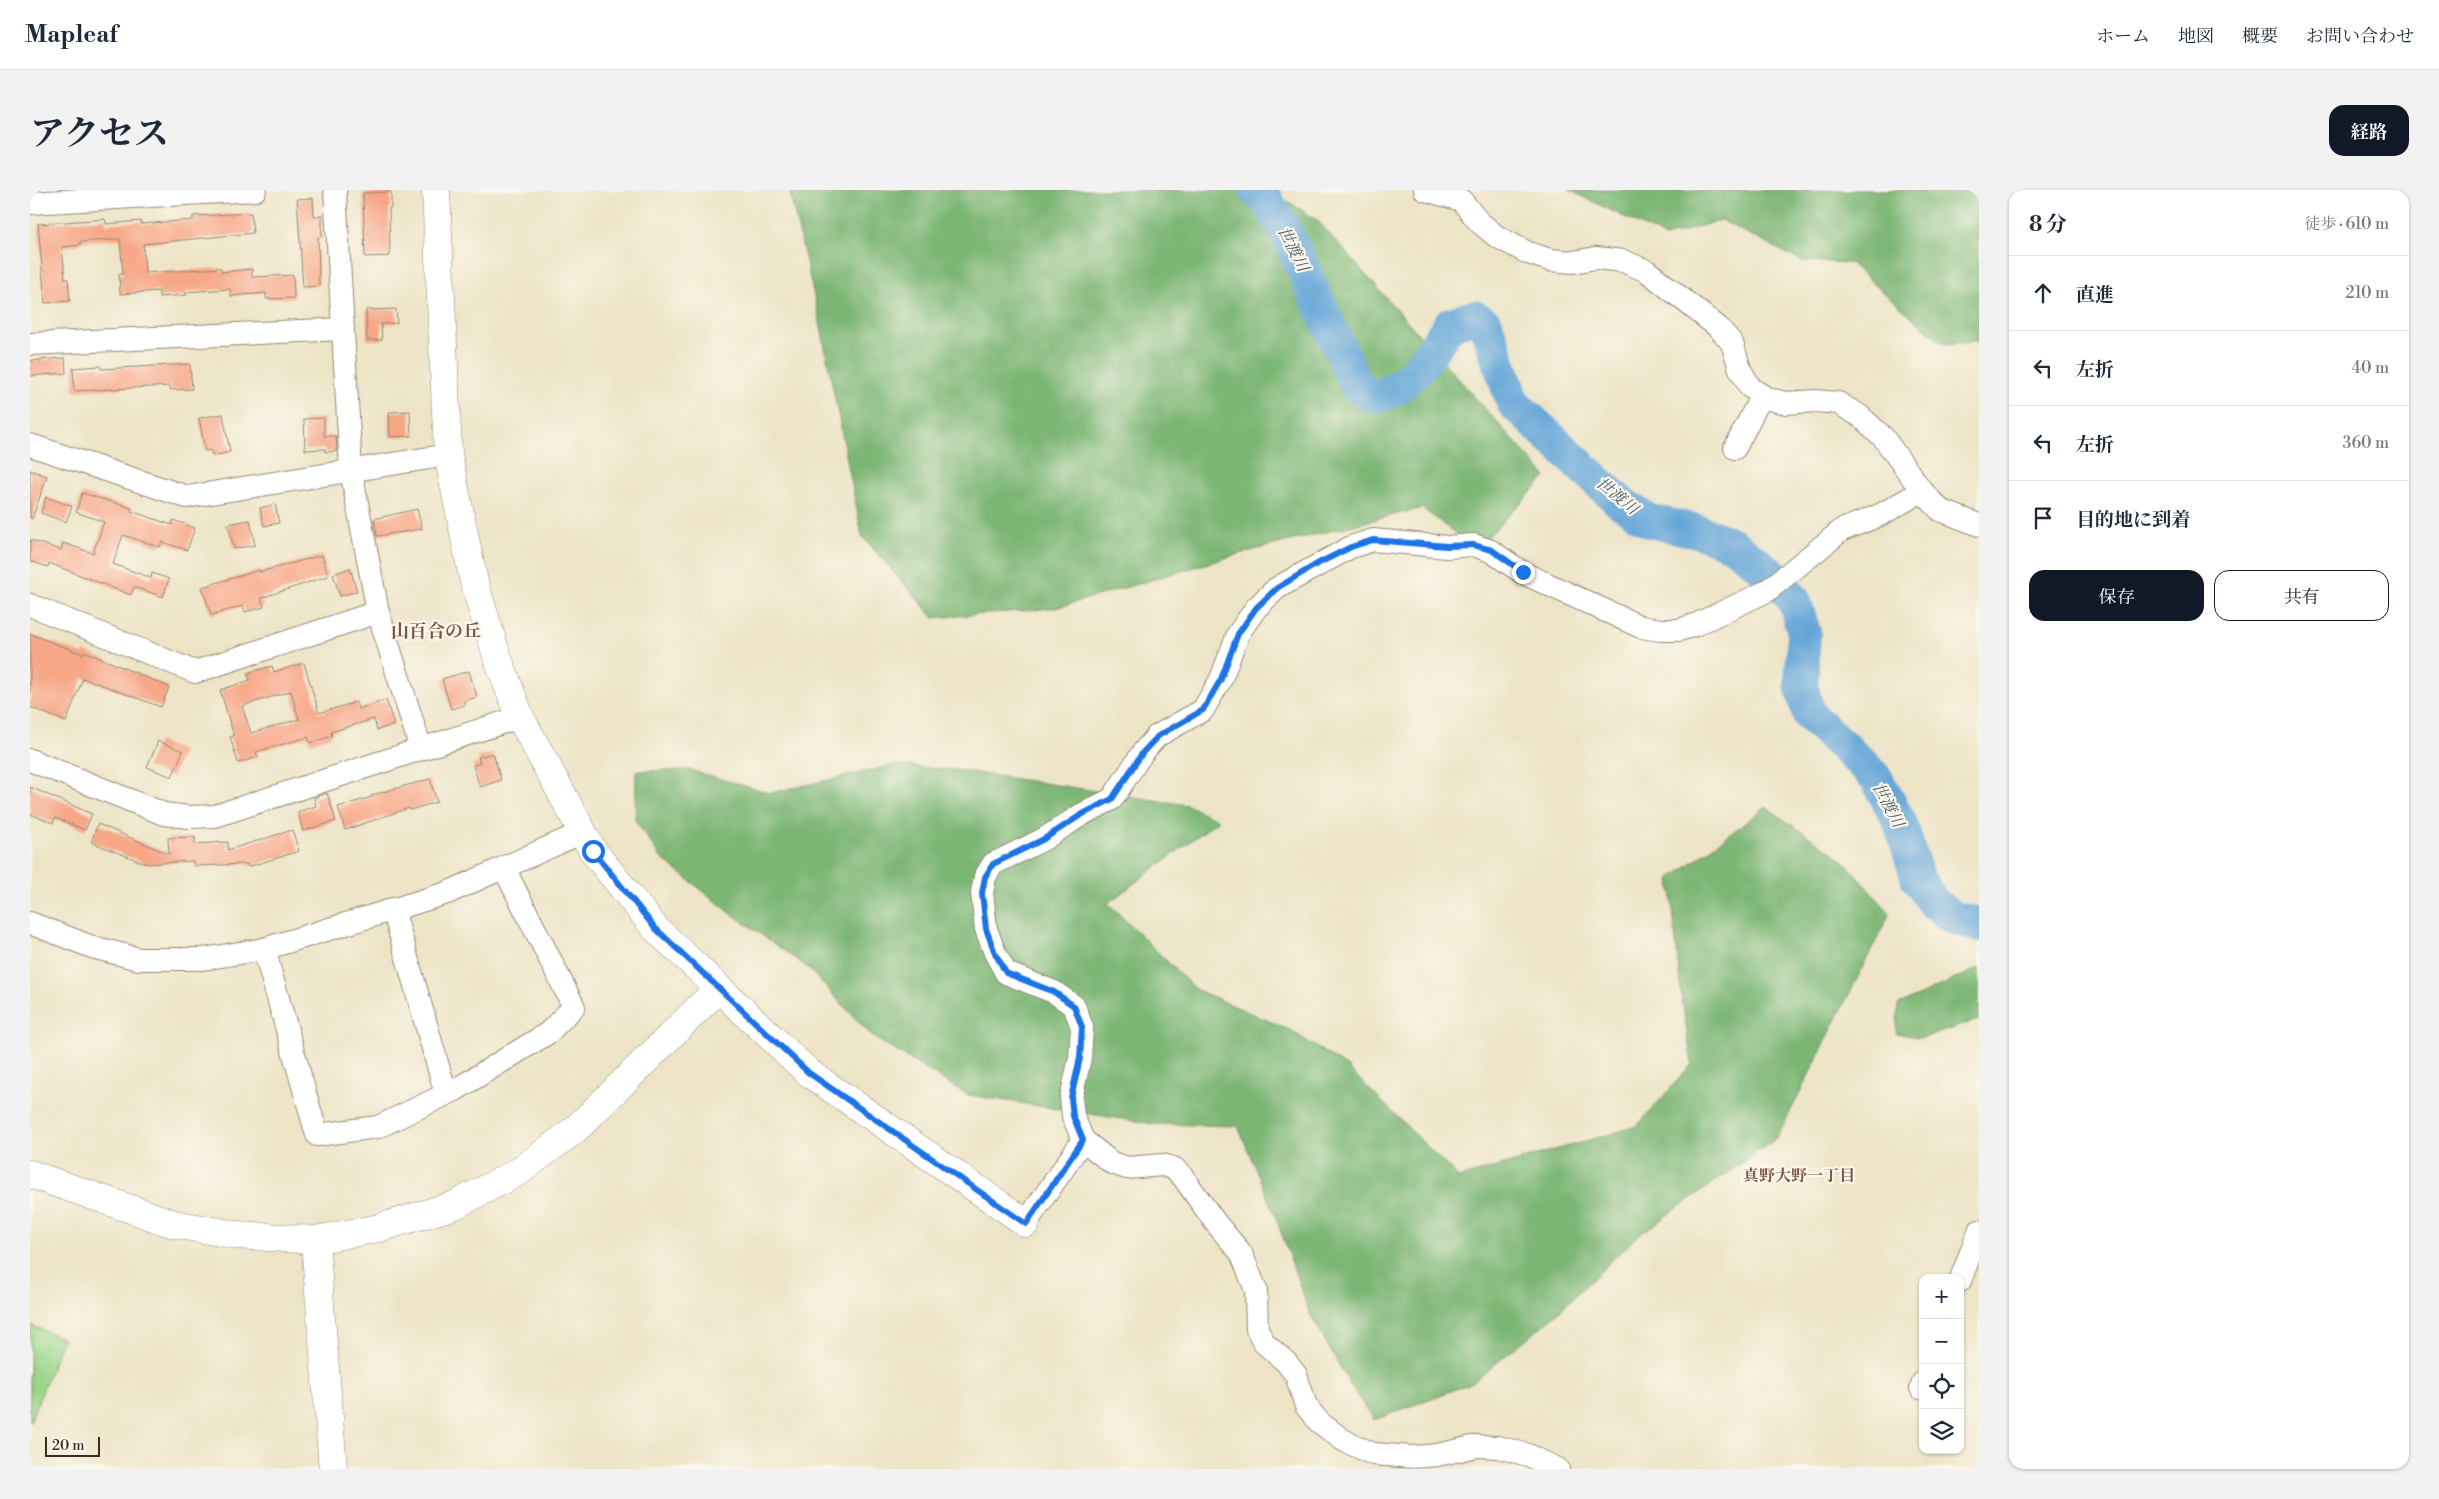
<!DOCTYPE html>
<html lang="ja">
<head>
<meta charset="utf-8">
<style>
  body { margin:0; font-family:"Libre Bodoni","Noto Serif JP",serif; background:#f2f2f3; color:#1f2937 }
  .controls { position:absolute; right:15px; bottom:15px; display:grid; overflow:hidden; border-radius:10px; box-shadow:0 1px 4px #0004 }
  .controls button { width:45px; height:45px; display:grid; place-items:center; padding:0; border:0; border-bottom:1px solid #e0e1e3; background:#fff; color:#1f2937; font:25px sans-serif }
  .scale { position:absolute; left:15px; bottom:12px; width:55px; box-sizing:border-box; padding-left:5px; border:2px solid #3b2a1e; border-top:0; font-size:14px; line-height:18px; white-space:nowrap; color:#3b2a1e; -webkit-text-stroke:4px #fbf7ec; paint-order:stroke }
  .stop { position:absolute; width:15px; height:15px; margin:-11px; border:4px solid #1a73e8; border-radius:50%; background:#fff }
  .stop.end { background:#1a73e8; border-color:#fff; box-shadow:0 1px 5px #0008 }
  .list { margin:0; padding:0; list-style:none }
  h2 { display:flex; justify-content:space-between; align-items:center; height:65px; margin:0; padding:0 20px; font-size:21px }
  h2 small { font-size:16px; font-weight:400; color:#747a83 }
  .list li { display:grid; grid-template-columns:32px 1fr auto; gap:15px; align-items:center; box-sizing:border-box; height:75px; padding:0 20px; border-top:1px solid #e0e1e3 }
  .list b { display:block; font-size:19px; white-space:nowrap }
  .list em { font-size:16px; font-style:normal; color:#747a83 }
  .actions { display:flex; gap:10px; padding:15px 20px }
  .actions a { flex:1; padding:11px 0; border:1px solid #111827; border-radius:15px; text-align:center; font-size:18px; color:#111827 }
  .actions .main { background:#111827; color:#fff }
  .icon { flex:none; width:28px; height:28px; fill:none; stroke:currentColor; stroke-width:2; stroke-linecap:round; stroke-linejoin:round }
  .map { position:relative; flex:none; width:1949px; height:1279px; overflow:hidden; border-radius:15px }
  header { display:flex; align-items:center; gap:30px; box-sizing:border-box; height:70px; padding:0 25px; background:#fff; border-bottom:1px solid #e0e1e3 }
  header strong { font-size:24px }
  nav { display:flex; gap:28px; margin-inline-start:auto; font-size:18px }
  .intro { display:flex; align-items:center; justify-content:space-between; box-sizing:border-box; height:120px; padding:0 30px }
  h1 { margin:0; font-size:35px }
  .button { padding:12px 22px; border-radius:15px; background:#111827; color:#fff; font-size:18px; font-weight:700 }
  main { display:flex; gap:30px; padding:0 30px }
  aside { flex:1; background:#fff; border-radius:15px; box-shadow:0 1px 4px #0004 }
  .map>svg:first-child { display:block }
  .green { fill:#9ad589; stroke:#6a8054 }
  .forest { fill:#7bb675; stroke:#5b704a }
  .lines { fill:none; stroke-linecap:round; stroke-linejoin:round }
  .river { stroke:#64a5d8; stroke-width:34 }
  .building { fill:#f7a686; fill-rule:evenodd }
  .minor-casing { stroke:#948772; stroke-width:24 }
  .tertiary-casing { stroke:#948772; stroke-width:29 }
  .minor { stroke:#fff; stroke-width:22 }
  .tertiary { stroke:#fff; stroke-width:28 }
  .route { stroke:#1a73e8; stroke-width:6 }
  .labels { text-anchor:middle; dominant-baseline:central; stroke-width:4.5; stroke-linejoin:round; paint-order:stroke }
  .water-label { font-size:16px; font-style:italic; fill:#4b5b68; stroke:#fbf7ec }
  .neighbourhood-label { font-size:16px; font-weight:bold; fill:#7d5542; stroke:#fbf7ec }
  .quarter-label { font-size:18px; font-weight:bold; fill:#7d5542; stroke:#fbf7ec }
</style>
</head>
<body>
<header>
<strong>Mapleaf</strong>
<nav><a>ホーム</a><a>地図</a><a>概要</a><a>お問い合わせ</a></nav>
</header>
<div class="intro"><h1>アクセス</h1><a class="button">経路</a></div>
<main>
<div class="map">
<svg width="1949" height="1279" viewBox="0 0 1949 1279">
  <rect width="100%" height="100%" fill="#fbf7ec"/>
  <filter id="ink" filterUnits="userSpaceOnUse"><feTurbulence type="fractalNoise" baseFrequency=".02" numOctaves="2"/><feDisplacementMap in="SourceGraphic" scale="10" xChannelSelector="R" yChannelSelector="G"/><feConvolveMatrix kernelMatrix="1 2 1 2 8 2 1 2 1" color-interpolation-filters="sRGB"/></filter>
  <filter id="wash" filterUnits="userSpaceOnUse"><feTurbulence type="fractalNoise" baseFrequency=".0096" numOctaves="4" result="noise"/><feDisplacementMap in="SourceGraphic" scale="20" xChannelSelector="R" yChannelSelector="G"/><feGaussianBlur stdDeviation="1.12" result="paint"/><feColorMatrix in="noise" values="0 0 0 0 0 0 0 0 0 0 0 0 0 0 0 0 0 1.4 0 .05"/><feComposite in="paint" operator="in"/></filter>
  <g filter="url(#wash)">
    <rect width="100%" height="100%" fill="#ede4c6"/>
    <path class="green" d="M0,1135l33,13 -33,84z"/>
    <g class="forest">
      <path d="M759,0h464l36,12 28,18 229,257 -70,72 -54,-41 -176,44 -190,56 -122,10 -72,-82 -43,-219z"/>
      <path d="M1539,0h410v152l-36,2 -93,-81 -49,-2 -80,-41 -56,17z"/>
      <path d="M866,575l69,6 222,34 32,15 -111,83 87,86 97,42 56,37 111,110 178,-52 55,-62 -11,-70 -11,-115 96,-72 77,53 47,53 -113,225 -141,99 -84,81 -80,65 -98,37 -21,-30 -44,-78 -33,-94 -38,-92 -84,-2 -186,-29 -95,-58 -66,-70 -75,-53 -71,-56 -26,-38 1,-49 53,-1 81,23z"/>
      <path d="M1949,778v52l-57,18 -26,-5 2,-28z"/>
    </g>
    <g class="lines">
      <path class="river" d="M1226,0l9,8 23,38 70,152c4,2 10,6 14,7 32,3 63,-49 78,-71l24,-7 12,7 27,79 107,99 29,19 48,10 35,13 43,33 19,23 10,32 -3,53 8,30 59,54 9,11 23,42 18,58 16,23 18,14 27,8"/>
    </g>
    <g id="blocks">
      <g class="building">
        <path d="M361,2v16h-2l1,48 -25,1 -2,-64z"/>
        <path d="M283,8l1,18 8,-1v22h-4l1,49 -16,1 -6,-88z"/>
        <path d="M221,23l2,20 -110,11 2,29 76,-5v4l31,-3v8l41,-2 1,23 -28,1v-6l-35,3 -1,-7 -44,3 1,3 -28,2v-6l-39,3 -1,-20h4l-3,-35 -40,3v3l-18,2 3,32h3l2,22 -25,2 -7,-79 67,-5 1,5 35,-3v3l52,-4v-4z"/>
        <path d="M366,119l1,14 -16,1 1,16h-15l-1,-30z"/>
        <path d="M35,168l1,15 -36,3v-15z"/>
        <path d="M160,174l2,25 -22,1v-4l-96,5 -1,-23 27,-2 1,3z"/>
        <path d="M380,221l1,25 -21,1 -1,-25z"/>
        <path d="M193,224l7,38 -17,4 -2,-6 -6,1 -6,-33z"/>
        <path d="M294,228v18h12l1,15 -12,1v-3l-20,1 -1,-31z"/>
        <path d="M0,280l17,6 -15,43 -2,-1z"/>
        <path d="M52,303l50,15 -1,3 41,14 1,-5 22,8 -8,22 -25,-8 -2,5 -37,-12 -10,29 38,14 1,-5 17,6 -6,18 -29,-10 -3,8 -82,-32 -1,4 -18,-6v-21l31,10 2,-7 30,10 11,-31 -28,-10z"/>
        <path d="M16,307l26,9 -6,16 -25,-9z"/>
        <path d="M245,314l4,19 -15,3 -4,-18z"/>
        <path d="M387,319l5,20 -45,7 -3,-17z"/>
        <path d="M220,330l5,25 -21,4 -6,-25z"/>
        <path d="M292,365l6,21 -67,22 3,9 -19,5 -2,-6 -32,9 -9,-28 58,-17v2z"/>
        <path d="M320,378l7,23 -17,5 -7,-22z"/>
        <path d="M0,444l53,20 1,-3 85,36 -8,20 -78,-29 -17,44 -36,-15z"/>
        <path d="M274,473l15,50 37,-11 2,7 28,-9 8,25 -17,5 -3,-11 -43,13 1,4 -22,7 -2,-6 -52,15 2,5 -20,6 -8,-26 4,-1 -14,-46 30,-10 -3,-7 25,-7 2,6zM261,501l8,28 -48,14 -9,-27z"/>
        <path d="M439,481l8,26 -13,4 1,4 -14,4 -9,-30z"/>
        <path d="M128,551l25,10 -11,26 -25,-10z"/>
        <path d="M463,563l8,27 -21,7 -7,-22 7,-2 -2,-6z"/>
        <path d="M400,589l7,23 -27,8 -1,-2 -64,22 -7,-23 34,-10v-2z"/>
        <path d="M0,597l62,27 -7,16 -30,-12 -2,5 -23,-9z"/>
        <path d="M297,603l9,28 -33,10 -5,-19 18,-6 -2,-8z"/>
        <path d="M68,634l71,30 -1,-16 27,-1v7l33,-2v8l64,-20 7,21 -51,16 -1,-3 -53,2 -1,-5 -46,3 -56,-22z"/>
      </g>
    </g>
  </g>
  <g filter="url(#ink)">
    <use href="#blocks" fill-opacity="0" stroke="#948772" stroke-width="1"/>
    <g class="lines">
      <defs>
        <g id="minor">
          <path d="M305,0l16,281 27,141 43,137"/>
          <path d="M1395,0l36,10 18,22 17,14 32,17 22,7 23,2 23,-4 27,3 24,10 72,57 13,15 8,26 10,18 15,11 21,5 30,-2 22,2 22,13 23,21 39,54 18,19 39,15"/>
          <path d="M0,13l225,-13"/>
          <path d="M0,154l313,-15"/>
          <path d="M0,255l157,52 261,-42"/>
          <path d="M1705,258l27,-53"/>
          <path d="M0,415l165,67 183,-60"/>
          <path d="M0,570l134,54 25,3 26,-1 305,-99"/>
          <path d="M363,719l53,185"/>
          <path d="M0,733l62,24 47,12h64l61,-10 183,-56 136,-61"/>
          <path d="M234,759l53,186 61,-8 79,-38 91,-56 26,-26 -70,-139"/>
          <path d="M996,1033l57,-83"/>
          <path d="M1930,1091l19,-50"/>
          <path d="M1891,1198l2,-6"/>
          <path d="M1528,1279l-30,-14 -30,-8 -21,-1 -40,9 -24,2 -40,-3 -30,-14 -24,-18 -13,-16 -10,-31 -10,-13 -22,-19 -7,-14 -1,-39 -15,-37 -26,-31 -32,-45 -8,-8 -12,-4 -36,3 -15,-5 -29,-23 -10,-24 -2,-18 9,-40 2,-31 -8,-21 -20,-14 -48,-19 -11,-20 -9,-24 -4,-36 3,-16 8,-13 51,-25 37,-24 31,-16 31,-47 14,-16 46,-26 18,-31 17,-45 18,-26 21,-20 74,-41 22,-7 74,7 26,-2 18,6 32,22 118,54 20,3h18l16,-5 72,-34 75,-61 38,-15 42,-24"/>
        </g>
        <g id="tertiary">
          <path d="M406,0l12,265 26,127 23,74 23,61 73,134 62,77 154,145 217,150"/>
          <path d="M0,984l144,50 63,11 78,5 64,-12 76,-23 65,-34 57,-43 141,-139"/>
          <path d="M285,1050l18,229"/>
        </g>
      </defs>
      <use href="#minor" class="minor-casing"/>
      <use href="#tertiary" class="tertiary-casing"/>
      <use href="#minor" class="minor"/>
      <use href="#tertiary" class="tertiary"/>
    </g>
  </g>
  <g class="lines" filter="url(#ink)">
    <path class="route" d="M563,661l62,77 154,145 217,151 57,-84 -10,-24 -2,-18 9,-40 2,-31 -8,-21 -20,-14 -48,-19 -11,-20 -9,-24 -4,-36 3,-16 8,-13 51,-25 37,-24 31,-16 31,-47 15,-16 45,-26 18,-31 17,-45 18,-26 21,-20 40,-24 34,-17 22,-7 74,6 26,-1 19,5 31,22"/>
  </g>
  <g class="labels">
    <g class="water-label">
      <text transform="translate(1263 59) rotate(63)">世渡川</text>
      <text transform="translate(1587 306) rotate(39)">世渡川</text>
      <text transform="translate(1858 615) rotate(62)">世渡川</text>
    </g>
    <g class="neighbourhood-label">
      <text x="1769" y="986">真野大野一丁目</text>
    </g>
    <g class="quarter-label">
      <text x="406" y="441">山百合の丘</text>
    </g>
  </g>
</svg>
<div class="controls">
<button>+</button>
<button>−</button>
<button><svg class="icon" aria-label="locate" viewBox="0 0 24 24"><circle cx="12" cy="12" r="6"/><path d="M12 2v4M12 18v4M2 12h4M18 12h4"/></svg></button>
<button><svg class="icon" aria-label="layers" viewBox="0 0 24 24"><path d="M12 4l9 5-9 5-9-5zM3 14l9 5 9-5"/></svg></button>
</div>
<div class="scale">20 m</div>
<div class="stop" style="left:563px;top:661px"></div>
<div class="stop end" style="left:1493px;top:382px"></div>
</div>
<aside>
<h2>8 分<small>徒歩 · 610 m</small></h2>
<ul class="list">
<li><svg class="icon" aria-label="ahead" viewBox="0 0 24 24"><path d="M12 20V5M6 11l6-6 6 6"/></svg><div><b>直進</b></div><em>210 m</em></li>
<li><svg class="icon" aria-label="left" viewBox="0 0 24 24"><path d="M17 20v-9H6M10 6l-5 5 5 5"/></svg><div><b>左折</b></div><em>40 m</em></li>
<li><svg class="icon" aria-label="left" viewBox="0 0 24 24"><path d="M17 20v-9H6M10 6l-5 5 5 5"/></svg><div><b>左折</b></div><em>360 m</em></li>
<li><svg class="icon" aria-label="arrive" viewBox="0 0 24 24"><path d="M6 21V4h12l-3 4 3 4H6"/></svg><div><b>目的地に到着</b></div></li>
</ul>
<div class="actions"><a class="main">保存</a><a>共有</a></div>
</aside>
</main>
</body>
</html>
